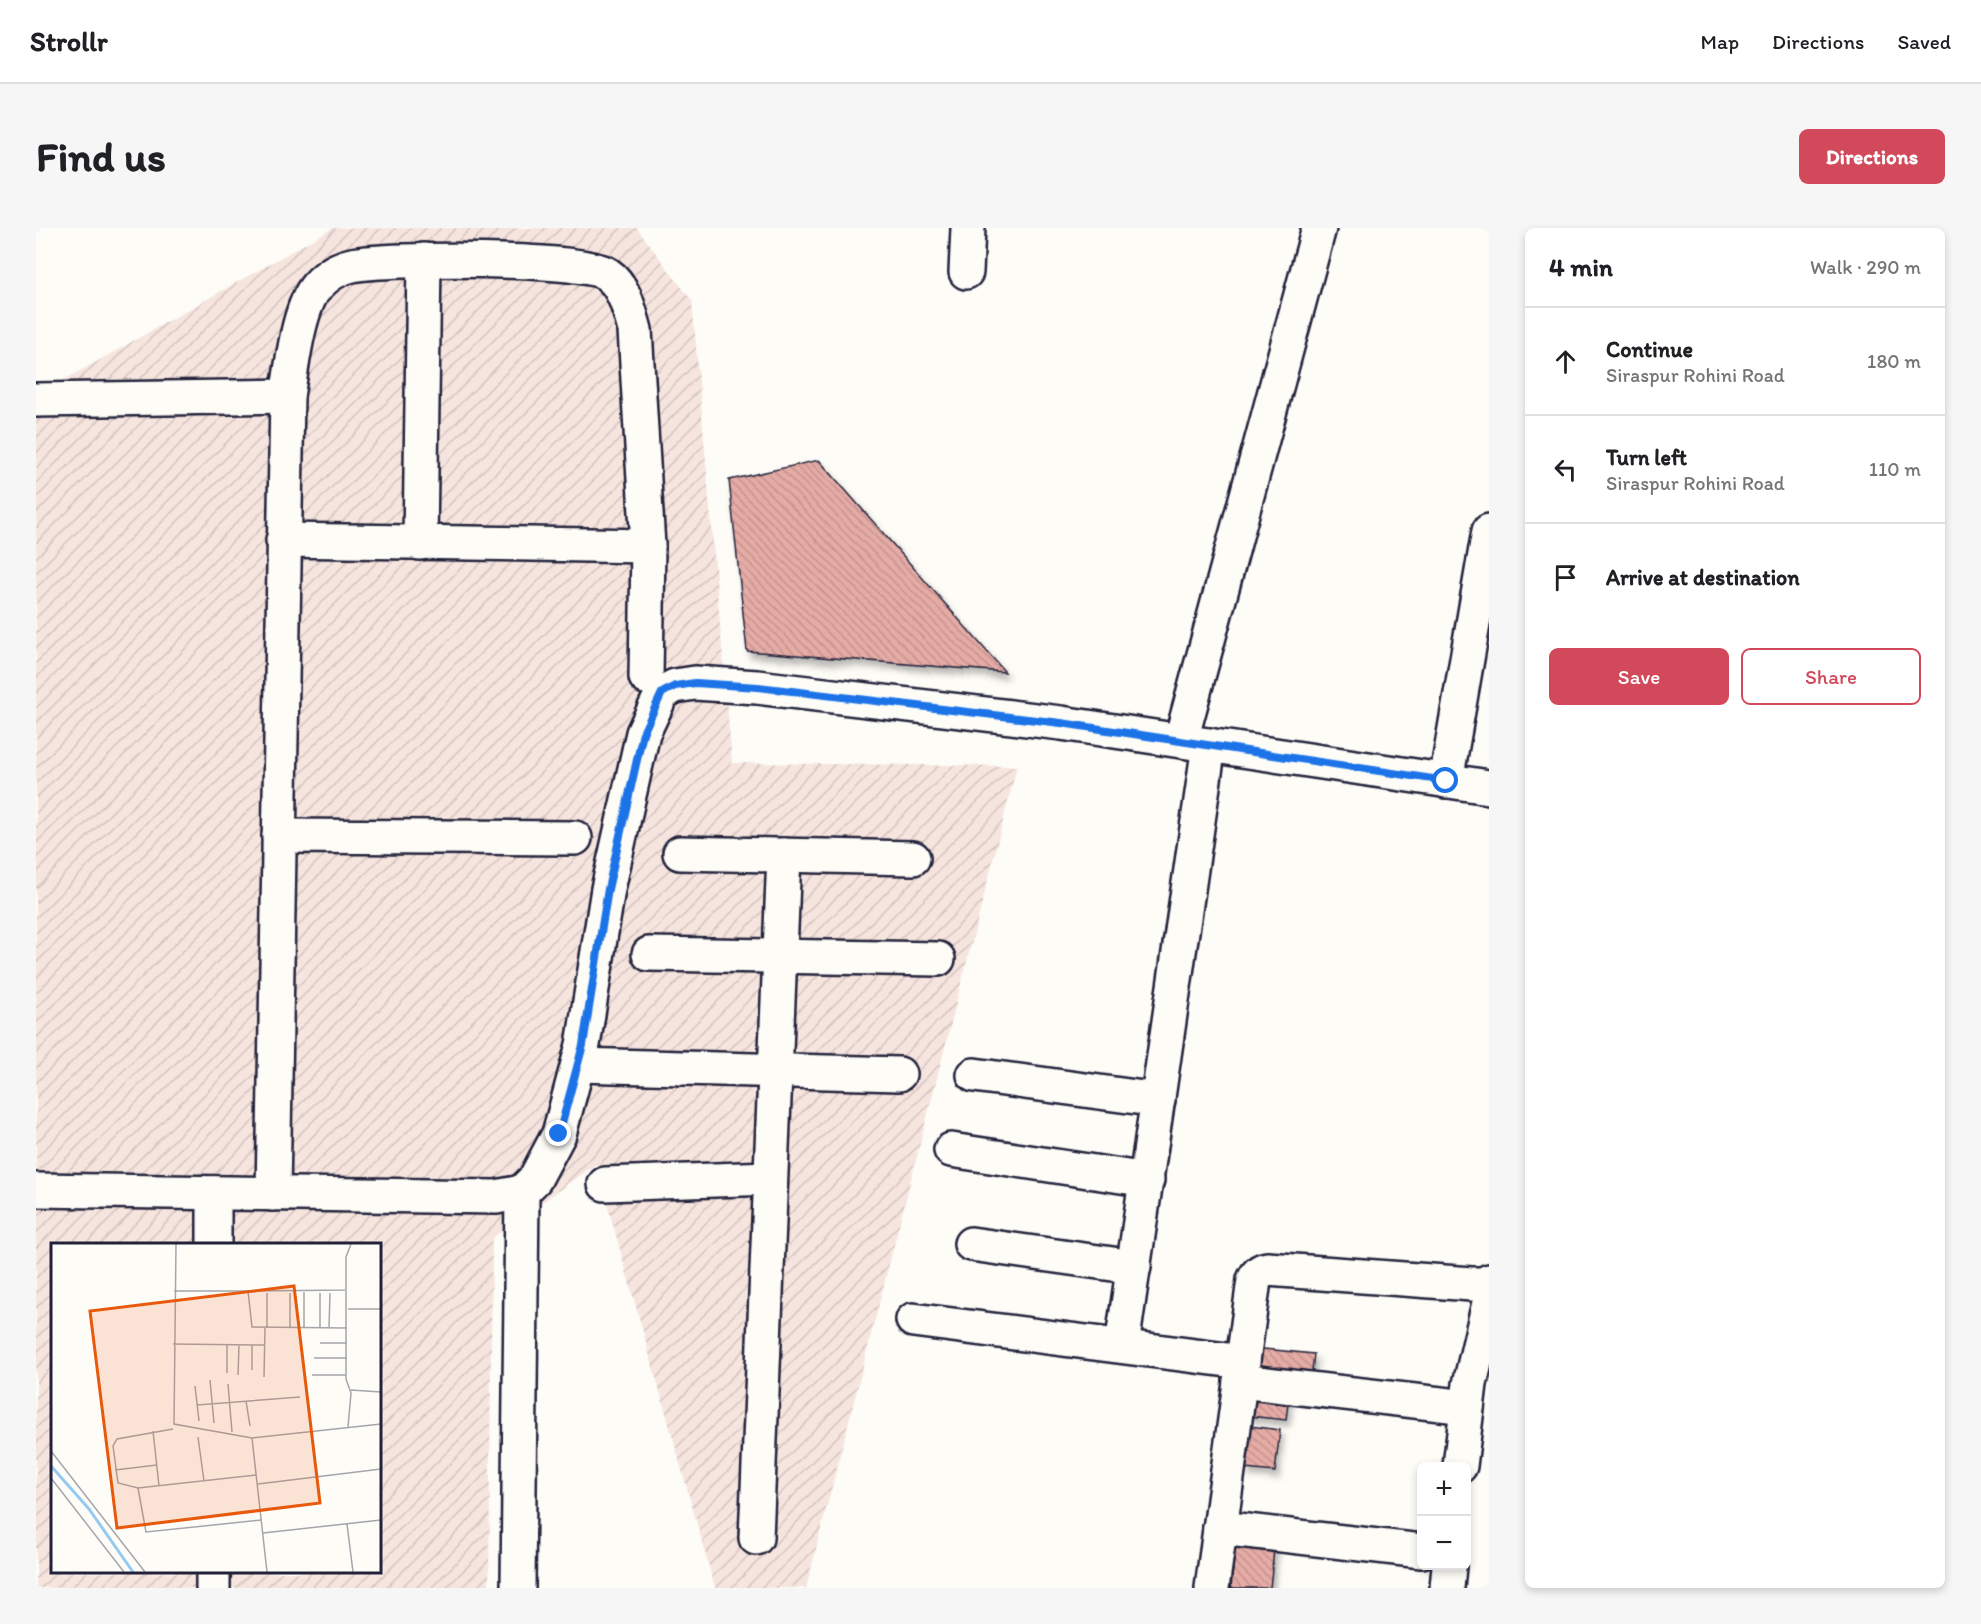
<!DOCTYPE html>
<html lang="en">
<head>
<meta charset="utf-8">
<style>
  body { margin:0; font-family:Itim,sans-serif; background:#f6f6f6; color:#202124 }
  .controls { position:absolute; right:18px; bottom:18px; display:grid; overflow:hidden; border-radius:9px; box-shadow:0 3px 9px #0003 }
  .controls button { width:54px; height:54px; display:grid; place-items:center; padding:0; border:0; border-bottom:2px solid #e0e0e0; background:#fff; color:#202124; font:30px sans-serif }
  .stop { position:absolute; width:18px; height:18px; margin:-14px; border:4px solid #1a73e8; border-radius:50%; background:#fff }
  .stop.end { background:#1a73e8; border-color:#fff; box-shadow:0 2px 6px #0008 }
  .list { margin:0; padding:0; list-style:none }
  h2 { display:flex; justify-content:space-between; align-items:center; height:78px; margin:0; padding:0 24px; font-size:26px }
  h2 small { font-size:20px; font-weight:400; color:#757577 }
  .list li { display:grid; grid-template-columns:39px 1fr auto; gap:18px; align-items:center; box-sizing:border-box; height:108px; padding:0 24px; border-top:2px solid #e0e0e0 }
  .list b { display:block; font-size:22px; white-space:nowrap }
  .list p { margin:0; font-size:20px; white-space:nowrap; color:#757577 }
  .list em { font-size:20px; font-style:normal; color:#757577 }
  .actions { display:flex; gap:12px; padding:18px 24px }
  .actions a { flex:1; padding:14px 0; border:2px solid #d1495b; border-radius:9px; text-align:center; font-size:21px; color:#d1495b }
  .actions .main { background:#d1495b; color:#fff }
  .icon { flex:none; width:33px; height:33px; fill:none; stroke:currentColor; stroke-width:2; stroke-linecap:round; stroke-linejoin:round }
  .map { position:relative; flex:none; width:1453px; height:1360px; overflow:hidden; border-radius:9px }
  header { display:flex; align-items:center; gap:36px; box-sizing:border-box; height:84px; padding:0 30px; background:#fff; border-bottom:2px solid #e0e0e0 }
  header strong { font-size:28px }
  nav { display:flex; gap:33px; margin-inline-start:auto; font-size:21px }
  .intro { display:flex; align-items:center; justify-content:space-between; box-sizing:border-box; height:144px; padding:0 36px }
  h1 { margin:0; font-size:42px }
  .button { padding:15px 27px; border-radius:9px; background:#d1495b; color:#fff; font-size:21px; font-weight:700 }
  main { display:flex; gap:36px; padding:0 36px }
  aside { flex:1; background:#fff; border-radius:9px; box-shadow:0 3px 9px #0003 }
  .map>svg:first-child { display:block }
  .industrial { fill:url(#industrial-furrows); fill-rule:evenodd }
  .building { fill:url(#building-back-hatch); stroke:#22223b; stroke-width:1.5; filter:url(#shadow) }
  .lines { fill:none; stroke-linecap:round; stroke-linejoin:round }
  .minor-casing { stroke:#22223b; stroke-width:38 }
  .minor { stroke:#fdfcf7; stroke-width:33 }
  .route { stroke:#1a73e8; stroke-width:8 }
  .inset-river { fill:none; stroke:#95cbf3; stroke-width:3 }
  .inset-road { fill:none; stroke:#a5a5ac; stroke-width:1.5 }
  .view { fill:#e8590c; fill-opacity:0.15; stroke:#e8590c; stroke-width:3 }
  .inset-edge { fill:none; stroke:#22223b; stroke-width:3 }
</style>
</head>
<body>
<header>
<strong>Strollr</strong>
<nav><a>Map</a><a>Directions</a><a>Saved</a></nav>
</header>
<div class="intro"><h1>Find us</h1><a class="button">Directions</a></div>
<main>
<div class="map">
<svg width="1453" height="1360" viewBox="0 0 1453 1360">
  <defs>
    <pattern id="industrial-furrows" width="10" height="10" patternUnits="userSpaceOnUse" patternTransform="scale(1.5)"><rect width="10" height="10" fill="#f6e4de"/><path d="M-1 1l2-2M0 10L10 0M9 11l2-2" fill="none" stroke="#d3c3bf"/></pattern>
    <pattern id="building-back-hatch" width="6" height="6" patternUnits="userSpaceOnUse" patternTransform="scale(1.5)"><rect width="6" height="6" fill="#e5aba5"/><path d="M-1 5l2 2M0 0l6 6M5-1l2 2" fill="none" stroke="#c4938f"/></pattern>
    <filter id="shadow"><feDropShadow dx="3.5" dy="6" stdDeviation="3" flood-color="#0004"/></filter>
  </defs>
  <rect width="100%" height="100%" fill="#fdfcf7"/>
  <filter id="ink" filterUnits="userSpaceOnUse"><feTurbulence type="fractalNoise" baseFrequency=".0167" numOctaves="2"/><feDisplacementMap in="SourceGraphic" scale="12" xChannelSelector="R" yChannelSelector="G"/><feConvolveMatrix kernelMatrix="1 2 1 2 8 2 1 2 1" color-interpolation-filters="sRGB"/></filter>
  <g filter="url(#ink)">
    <path class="industrial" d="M297,0h304l55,73 40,462 285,3 -211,822h-91l-119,-424 -104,74 -3,350h-453v-1192zM16,1017h328v327h-328z"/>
    <g class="building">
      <path d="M783,232l186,212 -258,-21 -18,-171z"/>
      <path d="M1218,1120l60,6 -3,26 -60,-6z"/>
      <path d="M1217,1154l37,4 -4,34 -37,-4z"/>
      <path d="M1214,1198l30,4 -5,42 -30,-3z"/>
      <path d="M1200,1309l39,4 -5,47h-39z"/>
    </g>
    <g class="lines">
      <defs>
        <g id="minor">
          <path d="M930,44l2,-44"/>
          <path d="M0,172l251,-4"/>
          <path d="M247,312l365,6"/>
          <path d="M384,315l4,-283"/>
          <path d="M1145,512l138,-512"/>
          <path d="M1410,553l43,-250"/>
          <path d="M243,608l296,2"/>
          <path d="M644,625l233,5"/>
          <path d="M613,726l289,5"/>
          <path d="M542,837l321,9"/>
          <path d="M938,847l184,25"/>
          <path d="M915,922l196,30"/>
          <path d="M569,956l165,-6"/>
          <path d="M0,962l460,7 26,-5"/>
          <path d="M486,964l13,-13 24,-45 24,-89 25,-156 35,-156 19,-40 13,-7 20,-3 62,4 304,36 428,64"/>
          <path d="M237,966l14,-798c5,-28 11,-89 30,-110 9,-10 21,-18 35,-21 36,-7 229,-8 255,9 17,11 23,38 28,56l13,216 -2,131"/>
          <path d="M935,1016l163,23"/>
          <path d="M178,1017v-52"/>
          <path d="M877,1092l330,42"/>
          <path d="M1086,1118l87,-601"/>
          <path d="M1204,1153l227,26"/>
          <path d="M1424,1238l10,-82 19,-81"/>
          <path d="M1184,1300l202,23"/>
          <path d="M720,1310l28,-683"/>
          <path d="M177,1360v-16"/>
          <path d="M482,1360l4,-396"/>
          <path d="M1176,1360l42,-308c3,-7 6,-10 13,-11l205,15h12l5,-3"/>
          <path d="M1411,1360l2,-22"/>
        </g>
      </defs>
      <use href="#minor" class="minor-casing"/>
      <use href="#minor" class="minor"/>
    </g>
  </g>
  <g class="lines" filter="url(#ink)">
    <path class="route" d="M523,906l24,-89 25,-156 35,-156 19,-40 13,-7 20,-3 63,4 303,36 385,58"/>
  </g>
  <g transform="translate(15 1015)">
    <rect width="330" height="330" fill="#fdfcf7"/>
    <path class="inset-river" d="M0,223l38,43 44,63"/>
    <path class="inset-road" d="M125,1l-2,180 78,14M295,47v89l5,14 -3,34M123,48h74l4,36 95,1M196,48l99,-1v-33l5,-13M253,49v36M216,50v34M239,50v34M269,50v35M297,66h33M278,85l1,-35M269,100h27M122,101l91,1M263,115h33M201,127v-25M176,130v-28M187,132l1,-30M261,132h34M213,134l1,-50M159,137l4,43M177,141l4,48M144,143l4,35M300,147l30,2M195,158l4,25M146,162l103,-8M122,186l-56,10 -4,7 5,37 20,5 119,-13M102,188l6,55M147,194l6,44M201,195l15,134M201,195l129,-14M0,208l94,121M64,227l42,-5M0,235l73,94M207,241l123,-15M87,245l8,44 116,-12M296,281l6,48M212,290l118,-13"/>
    <path class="view" d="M243,43l26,217 -203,25 -27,-217z"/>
    <rect width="330" height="330" class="inset-edge"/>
  </g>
</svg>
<div class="controls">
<button>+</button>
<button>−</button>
</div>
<div class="stop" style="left:1410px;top:553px"></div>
<div class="stop end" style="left:523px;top:906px"></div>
</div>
<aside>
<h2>4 min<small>Walk · 290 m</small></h2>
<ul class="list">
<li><svg class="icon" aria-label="ahead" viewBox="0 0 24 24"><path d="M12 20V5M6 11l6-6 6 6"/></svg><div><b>Continue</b><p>Siraspur Rohini Road</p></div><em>180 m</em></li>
<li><svg class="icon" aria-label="left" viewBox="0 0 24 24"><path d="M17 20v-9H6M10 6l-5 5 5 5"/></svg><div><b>Turn left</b><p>Siraspur Rohini Road</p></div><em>110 m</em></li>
<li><svg class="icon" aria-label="arrive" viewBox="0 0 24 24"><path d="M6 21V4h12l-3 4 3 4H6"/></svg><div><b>Arrive at destination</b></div></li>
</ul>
<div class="actions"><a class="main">Save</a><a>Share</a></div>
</aside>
</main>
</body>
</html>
